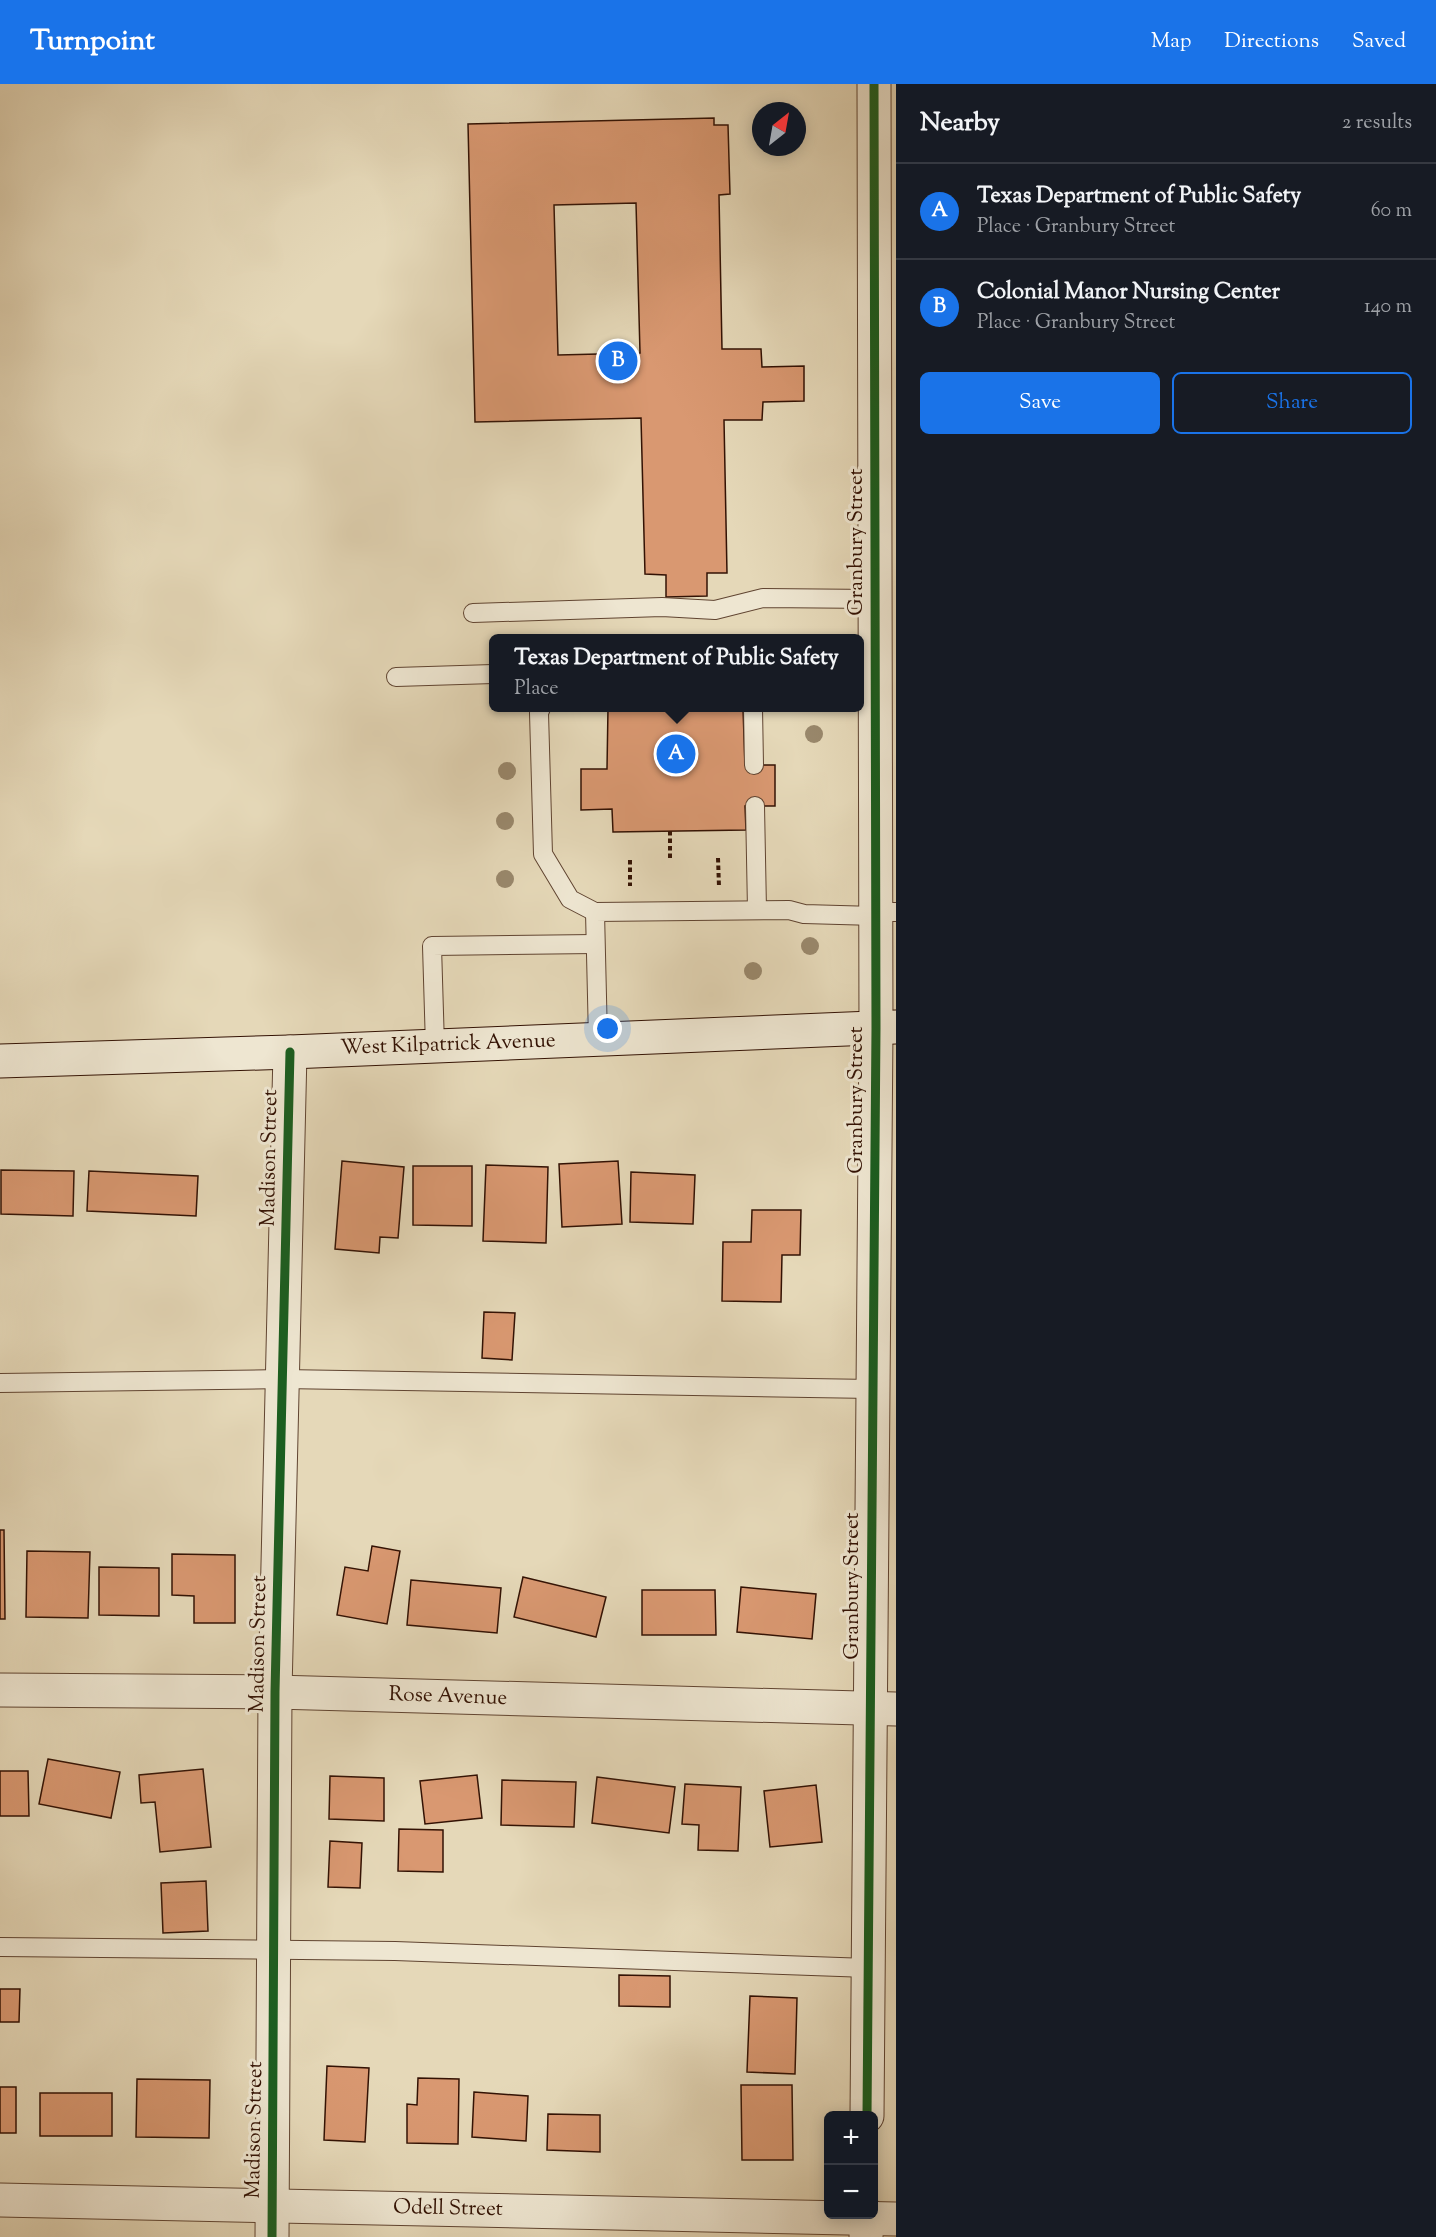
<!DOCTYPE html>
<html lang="en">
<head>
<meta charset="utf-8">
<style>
  body { margin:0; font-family:"Sorts Mill Goudy",serif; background:#242831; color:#f1f3f6 }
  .controls { position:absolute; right:18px; bottom:18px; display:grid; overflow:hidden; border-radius:9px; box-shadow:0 3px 15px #0003 }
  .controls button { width:54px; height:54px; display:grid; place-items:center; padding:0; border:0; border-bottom:2px solid #363941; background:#171b24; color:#f1f3f6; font:30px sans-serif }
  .compass { position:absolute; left:752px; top:18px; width:54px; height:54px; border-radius:50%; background:#171b24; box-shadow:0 3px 15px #0003; rotate:31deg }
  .you { position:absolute; left:608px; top:945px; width:21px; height:21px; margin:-15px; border:4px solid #fff; border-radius:50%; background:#1a73e8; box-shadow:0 0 0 9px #1a73e833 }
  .badge { display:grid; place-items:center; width:39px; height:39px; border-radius:50%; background:#1a73e8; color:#fff; font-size:20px; font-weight:700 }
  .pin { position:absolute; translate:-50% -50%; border:3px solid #fff; box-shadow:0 2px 6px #0006 }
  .popup { position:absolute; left:489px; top:550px; width:375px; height:78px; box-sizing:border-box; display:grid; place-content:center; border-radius:9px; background:#171b24; filter:drop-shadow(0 2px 4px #0005); font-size:20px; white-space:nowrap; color:#9ea1a6 }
  .popup b { font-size:22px; color:#f1f3f6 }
  .popup::after { content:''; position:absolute; left:50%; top:100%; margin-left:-12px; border:12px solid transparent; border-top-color:#171b24 }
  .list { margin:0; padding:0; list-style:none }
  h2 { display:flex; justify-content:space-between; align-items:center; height:78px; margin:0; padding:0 24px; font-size:26px }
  h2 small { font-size:20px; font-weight:400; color:#9ea1a6 }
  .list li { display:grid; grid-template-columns:39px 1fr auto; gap:18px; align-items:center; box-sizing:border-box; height:96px; padding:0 24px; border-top:2px solid #363941 }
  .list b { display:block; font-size:22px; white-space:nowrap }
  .list p { margin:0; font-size:20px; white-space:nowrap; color:#9ea1a6 }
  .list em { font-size:20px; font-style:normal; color:#9ea1a6 }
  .actions { display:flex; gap:12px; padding:18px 24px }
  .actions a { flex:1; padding:14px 0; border:2px solid #1a73e8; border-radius:9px; text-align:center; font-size:21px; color:#1a73e8 }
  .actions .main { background:#1a73e8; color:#fff }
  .map { position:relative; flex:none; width:896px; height:2153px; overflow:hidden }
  header { display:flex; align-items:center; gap:36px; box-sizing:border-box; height:84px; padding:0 30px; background:#1a73e8; color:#fff }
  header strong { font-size:28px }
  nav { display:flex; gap:33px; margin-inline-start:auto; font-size:21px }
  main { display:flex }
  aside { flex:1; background:#171b24 }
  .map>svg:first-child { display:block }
  .building { fill:#d99871; stroke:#331204; stroke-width:1.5; fill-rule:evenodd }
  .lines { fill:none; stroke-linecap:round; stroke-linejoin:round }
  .service-casing { stroke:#604431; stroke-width:20 }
  .minor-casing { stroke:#604431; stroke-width:35 }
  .tertiary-casing { stroke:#604431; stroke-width:35 }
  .secondary-casing { stroke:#331204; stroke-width:35 }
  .path { stroke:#331204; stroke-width:4; stroke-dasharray:4.5 3; stroke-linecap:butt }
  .service { stroke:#eee6d1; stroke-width:18 }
  .minor { stroke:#eee6d1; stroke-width:33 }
  .tertiary { stroke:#eee6d1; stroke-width:33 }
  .secondary { stroke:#eee6d1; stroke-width:33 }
  .cycleway-casing { stroke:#eee6d1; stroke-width:13 }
  .cycleway { stroke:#1b5e20; stroke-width:9 }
  .tree { fill:#99886c }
  .labels { text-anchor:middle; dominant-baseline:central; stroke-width:6; stroke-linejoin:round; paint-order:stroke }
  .street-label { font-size:21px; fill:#331204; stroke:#eee6d1 }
</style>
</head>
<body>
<header>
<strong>Turnpoint</strong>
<nav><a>Map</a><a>Directions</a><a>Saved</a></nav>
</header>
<main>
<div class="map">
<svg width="896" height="2153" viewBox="0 0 896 2153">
  <rect width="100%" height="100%" fill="#e5d8b8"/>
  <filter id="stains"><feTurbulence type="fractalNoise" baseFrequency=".00333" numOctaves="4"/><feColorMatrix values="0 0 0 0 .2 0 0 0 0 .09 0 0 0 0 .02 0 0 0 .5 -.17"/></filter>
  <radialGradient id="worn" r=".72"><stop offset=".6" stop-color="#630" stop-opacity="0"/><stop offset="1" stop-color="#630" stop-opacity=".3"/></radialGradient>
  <g class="building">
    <path d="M714,34v7h14l2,69 -11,1 3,154h39l1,18 42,-1v35l-41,1 -1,18h-38l3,153h-20v23l-41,1v-22l-21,-1 -4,-156 -166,4 -7,-298zM636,119l4,150 -82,2 -4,-150z"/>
    <path d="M608,624h135l2,57h30v41h-30l1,24 -133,2 -1,-23 -31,1v-41h26z"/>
    <path d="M342,1077l62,6 -6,71 -18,-1 -1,16 -44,-4z"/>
    <path d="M618,1077l4,63 -60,3 -3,-63z"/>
    <path d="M486,1081l62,2 -2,76 -63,-2z"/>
    <path d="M413,1082h59v60l-59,-1z"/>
    <path d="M1,1086l73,1 -1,45 -72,-2z"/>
    <path d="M89,1087l109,5 -2,40 -109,-5z"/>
    <path d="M631,1088l64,3 -2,49 -63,-2z"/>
    <path d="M752,1126h49l-1,45h-18l-1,47 -59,-1 1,-59h28z"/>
    <path d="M484,1228l31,1 -3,47 -30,-2z"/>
    <path d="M0,1446h4l1,89h-5z"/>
    <path d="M372,1462l28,5 -13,73 -50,-9 8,-48 23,4z"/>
    <path d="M27,1467l63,1 -2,66 -62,-1z"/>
    <path d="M172,1470l63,1v68h-41v-27l-22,-1z"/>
    <path d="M99,1483l60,1v48l-60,-1z"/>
    <path d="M523,1493l83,20 -10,40 -82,-20z"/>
    <path d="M411,1496l90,8 -4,45 -90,-8z"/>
    <path d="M741,1503l75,7 -4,45 -75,-7z"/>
    <path d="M642,1506h73l1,45h-74z"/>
    <path d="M48,1675l72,13 -9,46 -72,-14z"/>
    <path d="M203,1685l8,78 -51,5 -5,-50 -14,1 -2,-28z"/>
    <path d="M0,1687h28l1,45h-29z"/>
    <path d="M477,1691l5,43 -57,6 -5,-43z"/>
    <path d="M330,1692l54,2v43l-55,-2z"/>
    <path d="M597,1693l78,10 -6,46 -77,-10z"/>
    <path d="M502,1696l74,2 -2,45 -73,-2z"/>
    <path d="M685,1700l56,3 -3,64 -40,-1 1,-25 -17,-1z"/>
    <path d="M816,1701l6,57 -52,5 -6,-56z"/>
    <path d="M399,1745l44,1v42l-45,-1z"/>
    <path d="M330,1757l32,2 -2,45 -32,-1z"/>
    <path d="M206,1797l2,50 -45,2 -2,-50z"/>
    <path d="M619,1891l51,1v31l-51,-1z"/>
    <path d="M0,1905h20l-1,33h-19z"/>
    <path d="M750,1912l47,2 -2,76 -48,-2z"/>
    <path d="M327,1982l42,2 -4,74 -41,-2z"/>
    <path d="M418,1994l41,1 -1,65 -51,-1v-39l10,1z"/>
    <path d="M137,1995l73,1 -1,58 -73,-1z"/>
    <path d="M741,2001h51l1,75h-51z"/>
    <rect x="0" y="2003" width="16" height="46"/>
    <path d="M474,2008l54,4 -2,45 -54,-4z"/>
    <rect x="40" y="2009" width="72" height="43"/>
    <path d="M548,2030l52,1v37l-53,-2z"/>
  </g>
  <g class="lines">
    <defs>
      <g id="service">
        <path d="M473,529l189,-6 53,3 48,-12 112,1"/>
        <path d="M396,593l97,-3"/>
        <path d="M541,624l-2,5 4,141 27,45 25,13"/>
        <path d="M753,624l1,57"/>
        <path d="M755,722l2,104"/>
        <path d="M875,828h21"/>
        <path d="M598,955l-3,-127 194,-2 15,4 71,2"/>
        <path d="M435,962l-3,-100 163,-2"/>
        <path d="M0,1299l283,-4 589,10"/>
        <path d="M0,1863l395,4 473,17"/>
      </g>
      <g id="minor">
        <path d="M874,0l2,944"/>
        <path d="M0,1606l275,2 621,17"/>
        <path d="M0,2116l896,19"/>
        <path d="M272,2153l3,-545 15,-640"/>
      </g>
      <g id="tertiary">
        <path d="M867,2032l9,-1088"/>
        <path d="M866,2153l1,-23"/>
      </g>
      <path id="secondary" d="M0,977l290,-9 606,-25"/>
    </defs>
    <use href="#service" class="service-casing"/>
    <use href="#minor" class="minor-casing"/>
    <use href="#tertiary" class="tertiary-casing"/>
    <use href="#secondary" class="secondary-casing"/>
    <g class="path">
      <path d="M670,747v28"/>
      <path d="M718,774l1,29"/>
      <path d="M630,776v26"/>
    </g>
    <use href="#service" class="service"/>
    <use href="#minor" class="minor"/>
    <use href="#tertiary" class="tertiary"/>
    <use href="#secondary" class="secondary"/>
    <defs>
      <g id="cycleway">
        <path d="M867,2032l9,-1088 -2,-944"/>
        <path d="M272,2153l3,-545 15,-640"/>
      </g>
    </defs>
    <use href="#cycleway" class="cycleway-casing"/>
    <use href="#cycleway" class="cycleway"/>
  </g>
  <g class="tree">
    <circle cx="814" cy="650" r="9"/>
    <circle cx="507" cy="687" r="9"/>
    <circle cx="505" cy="737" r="9"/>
    <circle cx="505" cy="795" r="9"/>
    <circle cx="810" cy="862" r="9"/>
    <circle cx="753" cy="887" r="9"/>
  </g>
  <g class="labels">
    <g class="street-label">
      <text transform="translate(857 458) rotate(-90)">Granbury Street</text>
      <text transform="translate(448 961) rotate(-2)">West Kilpatrick Avenue</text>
      <text transform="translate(857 1016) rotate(-90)">Granbury Street</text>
      <text transform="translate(270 1074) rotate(-89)">Madison Street</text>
      <text transform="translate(853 1502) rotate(-90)">Granbury Street</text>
      <text transform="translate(259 1560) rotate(-89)">Madison Street</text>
      <text transform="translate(448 1613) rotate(2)">Rose Avenue</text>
      <text transform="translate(255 2046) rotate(-89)">Madison Street</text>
      <text transform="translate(448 2125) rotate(1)">Odell Street</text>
    </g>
  </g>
  <rect width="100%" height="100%" filter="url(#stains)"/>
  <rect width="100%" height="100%" fill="url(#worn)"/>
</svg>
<div class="controls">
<button>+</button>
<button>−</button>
</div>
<svg class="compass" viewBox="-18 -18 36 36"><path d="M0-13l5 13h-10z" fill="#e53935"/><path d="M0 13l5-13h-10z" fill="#9ea1a6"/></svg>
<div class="you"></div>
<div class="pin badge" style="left:676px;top:670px">A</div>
<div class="popup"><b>Texas Department of Public Safety</b>Place</div>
<div class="pin badge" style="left:618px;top:277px">B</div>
</div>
<aside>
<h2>Nearby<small>2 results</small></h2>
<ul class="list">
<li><span class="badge">A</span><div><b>Texas Department of Public Safety</b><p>Place · Granbury Street</p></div><em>60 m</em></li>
<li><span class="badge">B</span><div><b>Colonial Manor Nursing Center</b><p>Place · Granbury Street</p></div><em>140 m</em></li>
</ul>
<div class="actions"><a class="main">Save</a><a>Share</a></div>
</aside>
</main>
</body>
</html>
